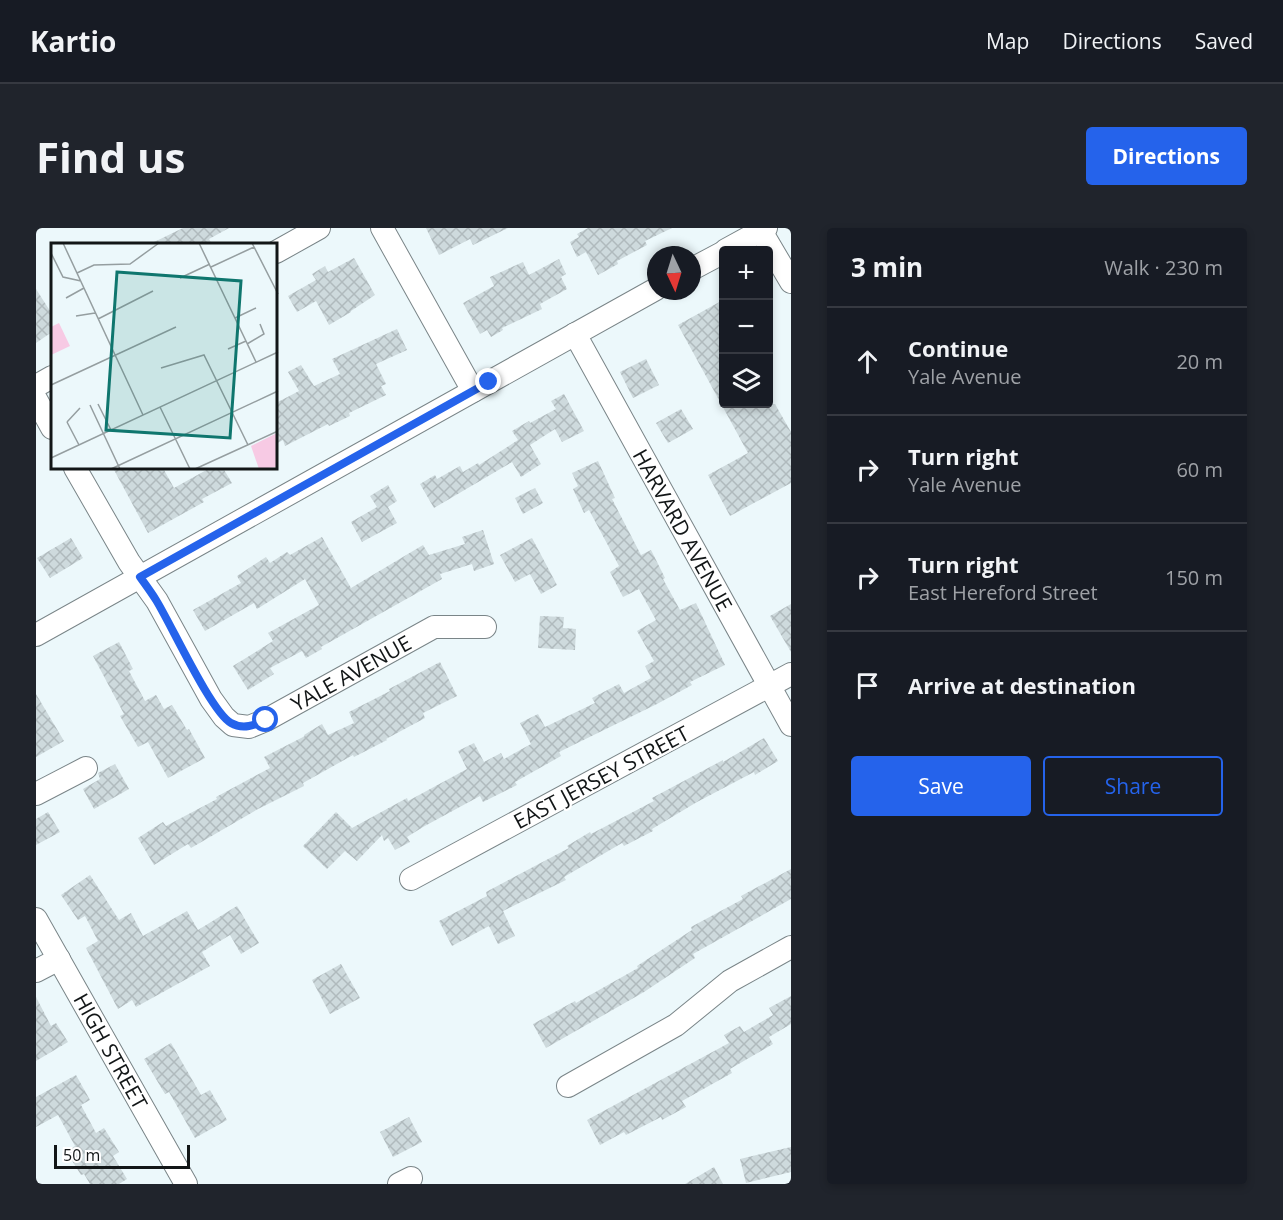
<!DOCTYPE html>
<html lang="en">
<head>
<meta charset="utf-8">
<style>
  body { margin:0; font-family:"Open Sans",sans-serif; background:#20242c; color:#f1f3f6 }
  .controls { position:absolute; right:18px; top:18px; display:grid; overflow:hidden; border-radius:6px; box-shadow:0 3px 9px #0003 }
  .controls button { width:54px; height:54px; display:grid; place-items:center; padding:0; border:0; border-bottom:2px solid #363941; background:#171b24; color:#f1f3f6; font:30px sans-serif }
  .compass { position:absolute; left:611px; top:18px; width:54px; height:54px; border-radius:50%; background:#171b24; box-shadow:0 3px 9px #0003; rotate:176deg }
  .scale { position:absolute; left:18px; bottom:15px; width:136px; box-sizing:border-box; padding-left:6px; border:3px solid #121617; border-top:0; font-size:16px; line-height:21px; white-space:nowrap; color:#121617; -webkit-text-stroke:4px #fff; paint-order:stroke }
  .stop { position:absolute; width:18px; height:18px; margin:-14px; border:4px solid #2563eb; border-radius:50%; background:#fff }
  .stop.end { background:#2563eb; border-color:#fff; box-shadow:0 2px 6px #0008 }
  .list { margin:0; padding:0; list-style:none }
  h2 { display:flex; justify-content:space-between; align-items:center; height:78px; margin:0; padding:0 24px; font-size:26px }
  h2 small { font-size:20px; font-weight:400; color:#9ea1a6 }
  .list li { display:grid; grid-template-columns:39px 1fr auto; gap:18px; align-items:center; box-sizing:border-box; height:108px; padding:0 24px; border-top:2px solid #363941 }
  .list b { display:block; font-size:22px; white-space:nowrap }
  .list p { margin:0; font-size:20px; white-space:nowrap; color:#9ea1a6 }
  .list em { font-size:20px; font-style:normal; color:#9ea1a6 }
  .actions { display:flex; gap:12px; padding:18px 24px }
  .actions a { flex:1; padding:14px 0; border:2px solid #2563eb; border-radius:6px; text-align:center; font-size:21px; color:#2563eb }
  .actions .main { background:#2563eb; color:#fff }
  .icon { flex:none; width:33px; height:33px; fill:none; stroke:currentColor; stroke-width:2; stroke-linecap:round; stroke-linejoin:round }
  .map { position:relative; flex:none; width:755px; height:956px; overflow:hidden; border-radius:6px }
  header { display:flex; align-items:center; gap:36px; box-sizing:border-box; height:84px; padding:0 30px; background:#171b24; border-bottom:2px solid #363941 }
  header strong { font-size:28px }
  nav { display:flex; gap:33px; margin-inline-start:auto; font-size:21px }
  .intro { display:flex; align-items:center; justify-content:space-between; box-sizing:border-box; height:144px; padding:0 36px }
  h1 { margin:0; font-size:42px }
  .button { padding:15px 27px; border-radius:6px; background:#2563eb; color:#fff; font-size:21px; font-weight:700 }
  main { display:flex; gap:36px; padding:0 36px }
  aside { flex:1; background:#171b24; border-radius:6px; box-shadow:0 3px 9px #0003 }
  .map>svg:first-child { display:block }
  .building { fill:url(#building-cross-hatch) }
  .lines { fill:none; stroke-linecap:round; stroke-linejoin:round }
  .minor-casing { stroke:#7a8588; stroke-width:24 }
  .minor { stroke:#fff; stroke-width:22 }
  .route { stroke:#2563eb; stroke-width:8 }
  .labels { text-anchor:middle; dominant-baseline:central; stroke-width:4.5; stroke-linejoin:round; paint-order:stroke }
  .street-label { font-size:21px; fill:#121617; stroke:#fff }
  .inset-road { fill:none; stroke:#959ea0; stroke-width:1.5 }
  .view { fill:#0f766e; fill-opacity:0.15; stroke:#0f766e; stroke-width:3 }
  .inset-edge { fill:none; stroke:#121617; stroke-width:3 }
</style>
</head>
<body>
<header>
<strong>Kartio</strong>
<nav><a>Map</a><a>Directions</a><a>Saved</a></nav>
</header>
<div class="intro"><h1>Find us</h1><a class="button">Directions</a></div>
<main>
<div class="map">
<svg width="755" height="956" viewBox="0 0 755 956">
  <defs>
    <pattern id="building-cross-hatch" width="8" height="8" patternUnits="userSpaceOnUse" patternTransform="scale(1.5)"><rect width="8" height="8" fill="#cedadd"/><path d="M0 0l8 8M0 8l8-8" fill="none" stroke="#b0babd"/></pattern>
  </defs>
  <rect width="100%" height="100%" fill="#ecf8fb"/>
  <g class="building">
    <path d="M147,0h46l-20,11 3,5h-62z"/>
    <path d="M390,0h82l-35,17 -3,-6 -31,16z"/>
    <path d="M552,0h84l-27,13 2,4 -30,16 1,3 -20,11 -12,-23 -9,5 -7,-15 9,-5 -2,-3z"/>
    <path d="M318,30l21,37 -24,16v1l-22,13 -13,-24 -19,11 -9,-16 28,-16 -4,-6 13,-8 3,6z"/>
    <path d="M523,31l7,15 -5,3 6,12 -27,15 2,5 -40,19 1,2 -12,7 -4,-7 -7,4 -17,-31 31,-17 -4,-9 33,-15 6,13z"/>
    <path d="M0,61l16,25v18l-16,11z"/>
    <path d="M687,72v104h52l16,28v51l-61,33 -22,-41 40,-22 -70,-128z"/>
    <path d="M361,101l10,21 -31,14 10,20 -5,2 5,9 -37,18 1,3 -21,10 -1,-2 -43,22 -2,-6 -7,4v-41l23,-12 -11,-19 13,-7 13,21 26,-12 -8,-15z"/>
    <path d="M610,131l13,26 -26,13 -13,-26z"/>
    <path d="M528,166l20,37 -22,11 -7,-13 -25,16 11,19 -20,13 -9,-15 -78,46 -14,-24 15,-9 2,4 23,-13 3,6 15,-9 1,2 39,-25 -6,-9 17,-10 1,2 26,-14 -5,-8z"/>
    <path d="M645,181l12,20 -25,14 -12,-20z"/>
    <path d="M562,233l17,37 -3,1 29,56 10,-5 14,28 -2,1 17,31 16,-7 29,62 -35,17 2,3 -35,19 -98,48 2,4 -46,26 2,3 -34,17 -3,-6 -57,31 -16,10 3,5 -15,8 -7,-12 -4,3 -2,-6 -25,26 -12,-10 -18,18 -24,-23 33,-34 16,16 55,-30 1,3 59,-32 -9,-18 16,-8 10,19 17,-9 3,6 27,-15 -11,-21 18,-9 7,13 50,-24 -3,-5 27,-14 5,9 27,-15 -6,-12 9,-5 -17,-30 19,-11 -17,-31 -16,8 -13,-25 9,-6 -30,-56 -5,3 -11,-24 5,-3 -6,-13z"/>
    <path d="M77,240h50l11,20 36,-20h13l9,15 -30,16 2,3 -56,31z"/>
    <path d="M352,257l9,16 -9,6 9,16 -35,19 -11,-20 26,-15 -7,-11z"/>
    <path d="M499,260l8,15 -20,11 -8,-16z"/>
    <path d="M447,302l11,34 -20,7 -2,-7 -32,10 2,5 -121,68 1,2 -16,9 -4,-7 -32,17 4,6 -26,16 -15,-24 40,-25 -5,-8 51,-28 -14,-26 -48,30 -3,-6 -49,28 -12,-21 48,-27 -4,-7 29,-19 4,6 17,-11 3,3 32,-18 29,51 72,-43 6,10 36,-11 -3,-7z"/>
    <path d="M35,310l12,20 -33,20 -13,-20z"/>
    <path d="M496,310l25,47 -16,9 -11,-20 -15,8 -15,-27z"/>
    <path d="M755,376v48l-21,-36z"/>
    <path d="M504,388l24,1 -1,11 13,1 -1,21 -37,-2z"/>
    <path d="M83,414l14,27 -4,2 16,30 11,-6 8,14 8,-4 15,25 2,-1 16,29 -37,20 -20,-36 -10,5 -18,-31 4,-2 -31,-58z"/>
    <path d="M404,434l17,34 -34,17 2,5 -39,21 1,1 -33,17 -1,-2 -50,28 1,3 -46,23 -67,39 -3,-4 -34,21 -16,-27 25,-16 3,4 51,-27 -1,-2 54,-29 -6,-11 41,-21 -1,-1 18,-11 6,11 26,-12 -5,-11 41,-21 -1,-2z"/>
    <path d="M0,466l28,47 -28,16z"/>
    <path d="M728,510l14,23 -23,14 -1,-3 -57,30 -45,27 1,2 -29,15 -2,-3 -58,34 2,3 -63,31 12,25 -17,8 -9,-18 -37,20 -13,-25 48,-25 -1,-4 83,-44 -2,-2 23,-14 1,2 63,-33 -2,-3 71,-38v2z"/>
    <path d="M79,536l14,25 -35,20 -11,-20 17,-10 -2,-6z"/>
    <path d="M12,584l12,20 -24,13v-26z"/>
    <path d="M755,641v30l-98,55 2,4 -51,34 -98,56 -13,-24 42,-23 1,2 62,-35 -1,-2 55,-36 -1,-3 52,-28 -2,-3z"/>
    <path d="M54,647l29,45 12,-7 12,23 44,-25 11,19 39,-24 22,37 -18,11 -11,-19 -28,17 8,14 -74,41 -4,-7 -14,9 -32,-61 12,-7 -13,-25 -7,4 -17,-25z"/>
    <path d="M305,736l19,34 -30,16 -18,-34z"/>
    <path d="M755,768v28l-22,13 4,7 -43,25 2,4 -50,28 4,6 -24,13 -1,-3 -35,18 -2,-3 -24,13 -13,-25 142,-77 -5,-8 16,-9 4,6 29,-17 -4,-7z"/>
    <path d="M0,769l15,29 5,-3 12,19 -32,19z"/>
    <path d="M135,815l30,52 9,-5 17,30 -32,18 -26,-46 -4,2 -21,-35z"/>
    <path d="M40,847l14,25 -9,5 15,28 8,-5 15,24 -6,4 14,23 -8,5h-29l-6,-10 -3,1 -15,-24 9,-5 -17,-31 -22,12v-30z"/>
    <path d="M373,889l13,25 -29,15 -13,-25z"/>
    <path d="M755,919v25l-45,11 -6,-24z"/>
    <path d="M678,939l9,17h-38z"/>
  </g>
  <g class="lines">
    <defs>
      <g id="minor">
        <path d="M346,0l91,163"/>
        <path d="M725,3l30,51"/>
        <path d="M690,22l40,-22"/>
        <path d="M240,24l43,-24"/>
        <path d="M656,41l32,-17"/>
        <path d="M539,106l216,391"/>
        <path d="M0,158l16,-9"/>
        <path d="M0,171l16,29"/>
        <path d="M39,240l54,94 28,39 54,98 13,18 9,8 16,2 17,-7 168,-93h51"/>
        <path d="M0,407l620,-346"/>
        <path d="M0,566l50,-26"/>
        <path d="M375,651l380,-205"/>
        <path d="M0,691l150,265"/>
        <path d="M0,743l23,-12"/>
        <path d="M532,858l108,-61 54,-44 61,-34"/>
        <path d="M363,956l12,-6"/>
      </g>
    </defs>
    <use href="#minor" class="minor-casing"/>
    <use href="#minor" class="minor"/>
  </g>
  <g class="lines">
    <path class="route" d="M230,492c-11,5 -23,10 -35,3 -20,-11 -60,-99 -75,-123 -5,-8 -11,-16 -16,-23l349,-195"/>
  </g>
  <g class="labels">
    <g class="street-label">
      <text transform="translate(647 302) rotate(61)">HARVARD AVENUE</text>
      <text transform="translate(315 445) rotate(-29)">YALE AVENUE</text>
      <text transform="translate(565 549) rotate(-28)">EAST JERSEY STREET</text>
      <text transform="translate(75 823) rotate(61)">HIGH STREET</text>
    </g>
  </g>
  <g transform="translate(15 15)">
    <rect width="226" height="226" fill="#ecf8fb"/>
    <path d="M8,80l11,23 -19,9v-28z" fill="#f7cae4"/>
    <path d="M226,190v34l-18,2 -8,-23z" fill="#f7cae4"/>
    <path class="inset-road" d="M12,0l80,172M148,0l57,119M201,0l26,51M0,10l12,24 18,4M160,24l43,-20M26,30l17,-8 36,-1 29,-21M129,35l30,-14M15,55l18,-10M25,73l19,-3M184,75l21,-10M47,76l55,-28M196,101l17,-10 -4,-10M177,106l18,-8M110,125l43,-13 44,90M0,142l125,-58M47,161l13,26M39,162l30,64M109,164l30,62M16,179l12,23M16,179l13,-14M0,215l227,-106M60,226l167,-78M144,226l83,-38"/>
    <path class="view" d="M66,29l124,9 -11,157 -124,-8z"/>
    <rect width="226" height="226" class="inset-edge"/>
  </g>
</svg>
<div class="controls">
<button>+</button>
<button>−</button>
<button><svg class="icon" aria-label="layers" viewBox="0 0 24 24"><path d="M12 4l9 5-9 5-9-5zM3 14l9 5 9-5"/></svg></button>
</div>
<svg class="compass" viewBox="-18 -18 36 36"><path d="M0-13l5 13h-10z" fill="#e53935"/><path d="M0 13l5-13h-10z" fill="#9ea1a6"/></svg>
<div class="scale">50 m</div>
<div class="stop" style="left:230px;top:492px"></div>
<div class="stop end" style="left:453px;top:154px"></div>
</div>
<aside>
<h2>3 min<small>Walk · 230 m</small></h2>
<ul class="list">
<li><svg class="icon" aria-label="ahead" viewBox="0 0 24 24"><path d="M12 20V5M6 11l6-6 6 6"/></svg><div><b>Continue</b><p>Yale Avenue</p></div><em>20 m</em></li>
<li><svg class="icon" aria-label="right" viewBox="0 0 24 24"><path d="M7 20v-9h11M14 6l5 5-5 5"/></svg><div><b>Turn right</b><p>Yale Avenue</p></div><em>60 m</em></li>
<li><svg class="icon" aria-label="right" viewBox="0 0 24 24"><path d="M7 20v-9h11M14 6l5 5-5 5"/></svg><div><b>Turn right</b><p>East Hereford Street</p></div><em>150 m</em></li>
<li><svg class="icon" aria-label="arrive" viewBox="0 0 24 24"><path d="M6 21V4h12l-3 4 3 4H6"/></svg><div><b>Arrive at destination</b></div></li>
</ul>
<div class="actions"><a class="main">Save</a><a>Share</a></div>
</aside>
</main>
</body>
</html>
